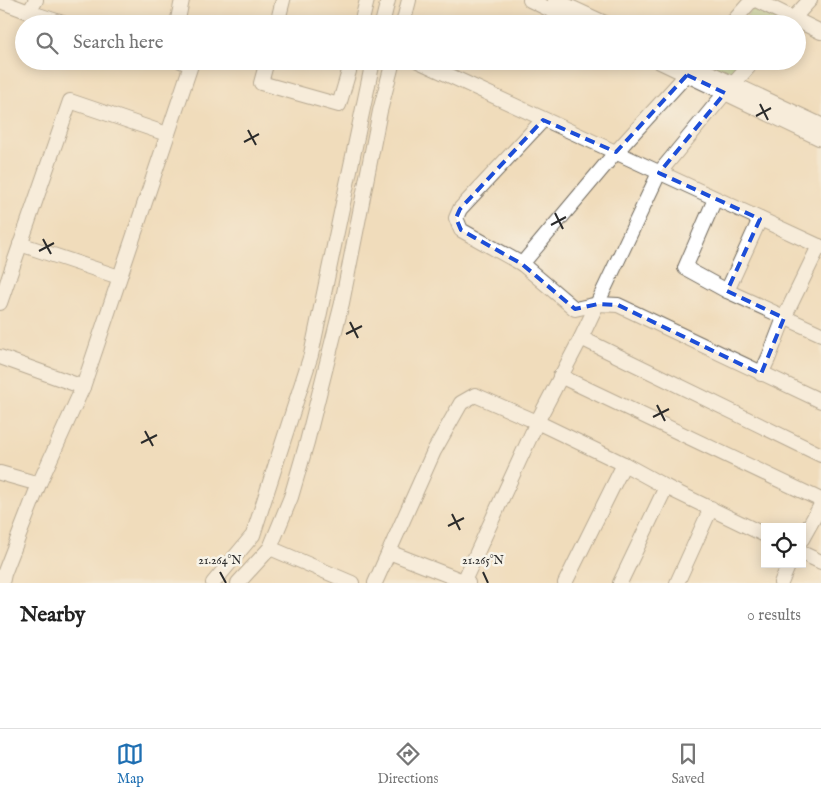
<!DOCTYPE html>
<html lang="en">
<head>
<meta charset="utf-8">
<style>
  body { margin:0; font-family:"IM FELL English",serif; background:#f6f6f6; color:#222 }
  .controls { position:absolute; right:15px; bottom:15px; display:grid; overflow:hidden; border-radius:0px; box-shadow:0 2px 12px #0003 }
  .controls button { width:45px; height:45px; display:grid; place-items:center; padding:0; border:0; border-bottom:1px solid #e0e0e0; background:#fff; color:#222; font:25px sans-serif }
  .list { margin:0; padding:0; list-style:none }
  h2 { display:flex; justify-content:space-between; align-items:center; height:65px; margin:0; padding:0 20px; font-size:21px }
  h2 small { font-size:16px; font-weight:400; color:#767676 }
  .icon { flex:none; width:28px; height:28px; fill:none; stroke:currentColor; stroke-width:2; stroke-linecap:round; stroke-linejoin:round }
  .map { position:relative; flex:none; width:821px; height:583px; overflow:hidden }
  .search { position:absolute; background:#fff; box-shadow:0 2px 12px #0003; left:15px; right:15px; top:15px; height:55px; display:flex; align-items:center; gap:12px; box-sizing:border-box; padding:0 18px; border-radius:28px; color:#767676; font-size:19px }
  .sheet { height:145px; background:#fff }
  nav { display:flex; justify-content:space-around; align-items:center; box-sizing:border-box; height:70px; border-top:1px solid #e0e0e0; background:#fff; font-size:14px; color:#767676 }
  nav a { display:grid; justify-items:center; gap:2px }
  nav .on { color:#1f6fb2 }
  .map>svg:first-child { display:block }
  .green { fill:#92c576; stroke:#5e7850 }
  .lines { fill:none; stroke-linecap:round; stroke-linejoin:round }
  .minor-casing { stroke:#70695d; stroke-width:16 }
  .minor { stroke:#fff; stroke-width:14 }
  .marked { fill:none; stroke:#1d4ed8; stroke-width:4; stroke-dasharray:10 6; stroke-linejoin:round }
  .ticks { fill:none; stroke:#2b2b2b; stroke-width:2 }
  .ticks-label { font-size:12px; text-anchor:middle; fill:#2b2b2b; stroke:#f7f3e8; stroke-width:5; stroke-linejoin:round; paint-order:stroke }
</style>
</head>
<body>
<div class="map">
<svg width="821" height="583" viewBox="0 0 821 583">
  <rect width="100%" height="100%" fill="#f7f3e8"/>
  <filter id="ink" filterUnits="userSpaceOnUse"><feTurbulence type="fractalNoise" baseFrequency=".02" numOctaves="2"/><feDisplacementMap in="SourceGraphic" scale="10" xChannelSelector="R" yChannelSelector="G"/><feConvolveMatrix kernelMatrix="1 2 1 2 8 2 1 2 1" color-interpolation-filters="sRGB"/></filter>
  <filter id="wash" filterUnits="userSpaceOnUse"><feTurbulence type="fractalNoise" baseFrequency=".0096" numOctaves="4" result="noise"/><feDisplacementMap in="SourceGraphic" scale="20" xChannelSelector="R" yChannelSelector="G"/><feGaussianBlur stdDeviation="1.12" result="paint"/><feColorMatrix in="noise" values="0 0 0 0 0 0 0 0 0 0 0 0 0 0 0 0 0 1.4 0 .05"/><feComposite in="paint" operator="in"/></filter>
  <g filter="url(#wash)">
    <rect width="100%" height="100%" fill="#f0dcbb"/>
    <g class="green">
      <path d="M755,5l22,13 -5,6h-32z"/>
      <path d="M710,61h30l-10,11 -21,-8z"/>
    </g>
  </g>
  <g filter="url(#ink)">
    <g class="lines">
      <defs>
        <g id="minor">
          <path d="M36,0l-7,12 37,12"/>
          <path d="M530,0l49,24"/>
          <path d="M555,0l52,24"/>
          <path d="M756,0l65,32"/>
          <path d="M0,1l29,11"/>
          <path d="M177,24l5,-24"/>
          <path d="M277,24l6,-24"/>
          <path d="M361,24l6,-24"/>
          <path d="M382,24l6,-24"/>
          <path d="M403,24l6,-24"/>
          <path d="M731,24l21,-24"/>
          <path d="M788,24l22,-24"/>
          <path d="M267,61l-6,22 78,22 13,-44"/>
          <path d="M418,61l403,186"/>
          <path d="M658,61l163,78"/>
          <path d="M687,62l134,63"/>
          <path d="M543,120l-83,89 -4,9 5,12 61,34 53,45 23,-5 20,1 203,96"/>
          <path d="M715,199l-30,69 42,23 94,43"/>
          <path d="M20,244l99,33"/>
          <path d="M522,264l94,-112 83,-91"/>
          <path d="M727,291l33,-72"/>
          <path d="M0,303l70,-202 91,31"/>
          <path d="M581,338l240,117"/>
          <path d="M0,357l83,30"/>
          <path d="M761,374l8,-17 15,-39 35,-72"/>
          <path d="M560,376l261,124"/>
          <path d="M0,473l39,11"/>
          <path d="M802,539l19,-34"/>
          <path d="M270,548l82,35"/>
          <path d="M389,552l79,31"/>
          <path d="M802,553l19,9"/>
          <path d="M464,581l73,-159 44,-84 78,-165 66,-80 29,-32"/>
          <path d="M2,583l2,-9 35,-90 44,-97 108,-322 -10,-4"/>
          <path d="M213,583l40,-48 58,-180 62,-294"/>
          <path d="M238,583l32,-35 21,-51 16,-55 35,-139 38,-192 13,-50"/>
          <path d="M375,583l59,-132 27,-48 14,-8 62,27 87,42 42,23 99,48"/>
          <path d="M565,583l59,-119"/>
          <path d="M620,583l46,-96"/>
          <path d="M677,583l34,-75"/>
          <path d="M781,583l8,-19"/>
        </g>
      </defs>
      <use href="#minor" class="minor-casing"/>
      <use href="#minor" class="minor"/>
    </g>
  </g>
  <path d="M0 0H821V583H0ZM687,75l38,18 -66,80 101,46 -33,72 57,27 -23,56 -143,-69 -20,-1 -23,5 -53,-45 -61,-34 -5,-12 4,-9 83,-89 73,32z" fill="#f0dcbb" fill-opacity=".55" fill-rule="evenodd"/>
  <path class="marked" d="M687,75l38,18 -66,80 101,46 -33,72 57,27 -23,56 -143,-69 -20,-1 -23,5 -53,-45 -61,-34 -5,-12 4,-9 83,-89 73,32z"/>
  <path class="ticks" d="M760,104l8,16M756,116l15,-8M248,130l8,15M244,142l15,-8M555,213l8,16M551,225l15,-8M43,239l8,15M39,251l15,-8M350,322l8,16M346,334l16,-8M657,405l8,16M653,417l16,-8M145,431l8,15M141,443l16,-8M452,514l8,16M448,526l16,-8M220,572l6,11M483,572l5,11"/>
  <g class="ticks-label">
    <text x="220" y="564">21.264°N</text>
    <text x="483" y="564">21.265°N</text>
  </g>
</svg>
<div class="controls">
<button><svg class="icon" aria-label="locate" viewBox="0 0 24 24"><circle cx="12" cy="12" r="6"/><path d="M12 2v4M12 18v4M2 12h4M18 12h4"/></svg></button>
</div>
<div class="search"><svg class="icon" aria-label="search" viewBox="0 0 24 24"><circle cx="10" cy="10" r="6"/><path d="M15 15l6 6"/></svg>Search here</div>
</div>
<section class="sheet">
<h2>Nearby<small>0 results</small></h2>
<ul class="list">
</ul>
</section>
<nav>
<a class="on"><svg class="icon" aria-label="map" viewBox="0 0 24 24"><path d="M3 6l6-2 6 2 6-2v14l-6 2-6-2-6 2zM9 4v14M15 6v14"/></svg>Map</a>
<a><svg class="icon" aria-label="directions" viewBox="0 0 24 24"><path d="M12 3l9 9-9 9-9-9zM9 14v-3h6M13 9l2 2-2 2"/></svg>Directions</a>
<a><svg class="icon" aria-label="saved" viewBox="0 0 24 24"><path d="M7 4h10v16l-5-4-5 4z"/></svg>Saved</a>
</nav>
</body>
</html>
